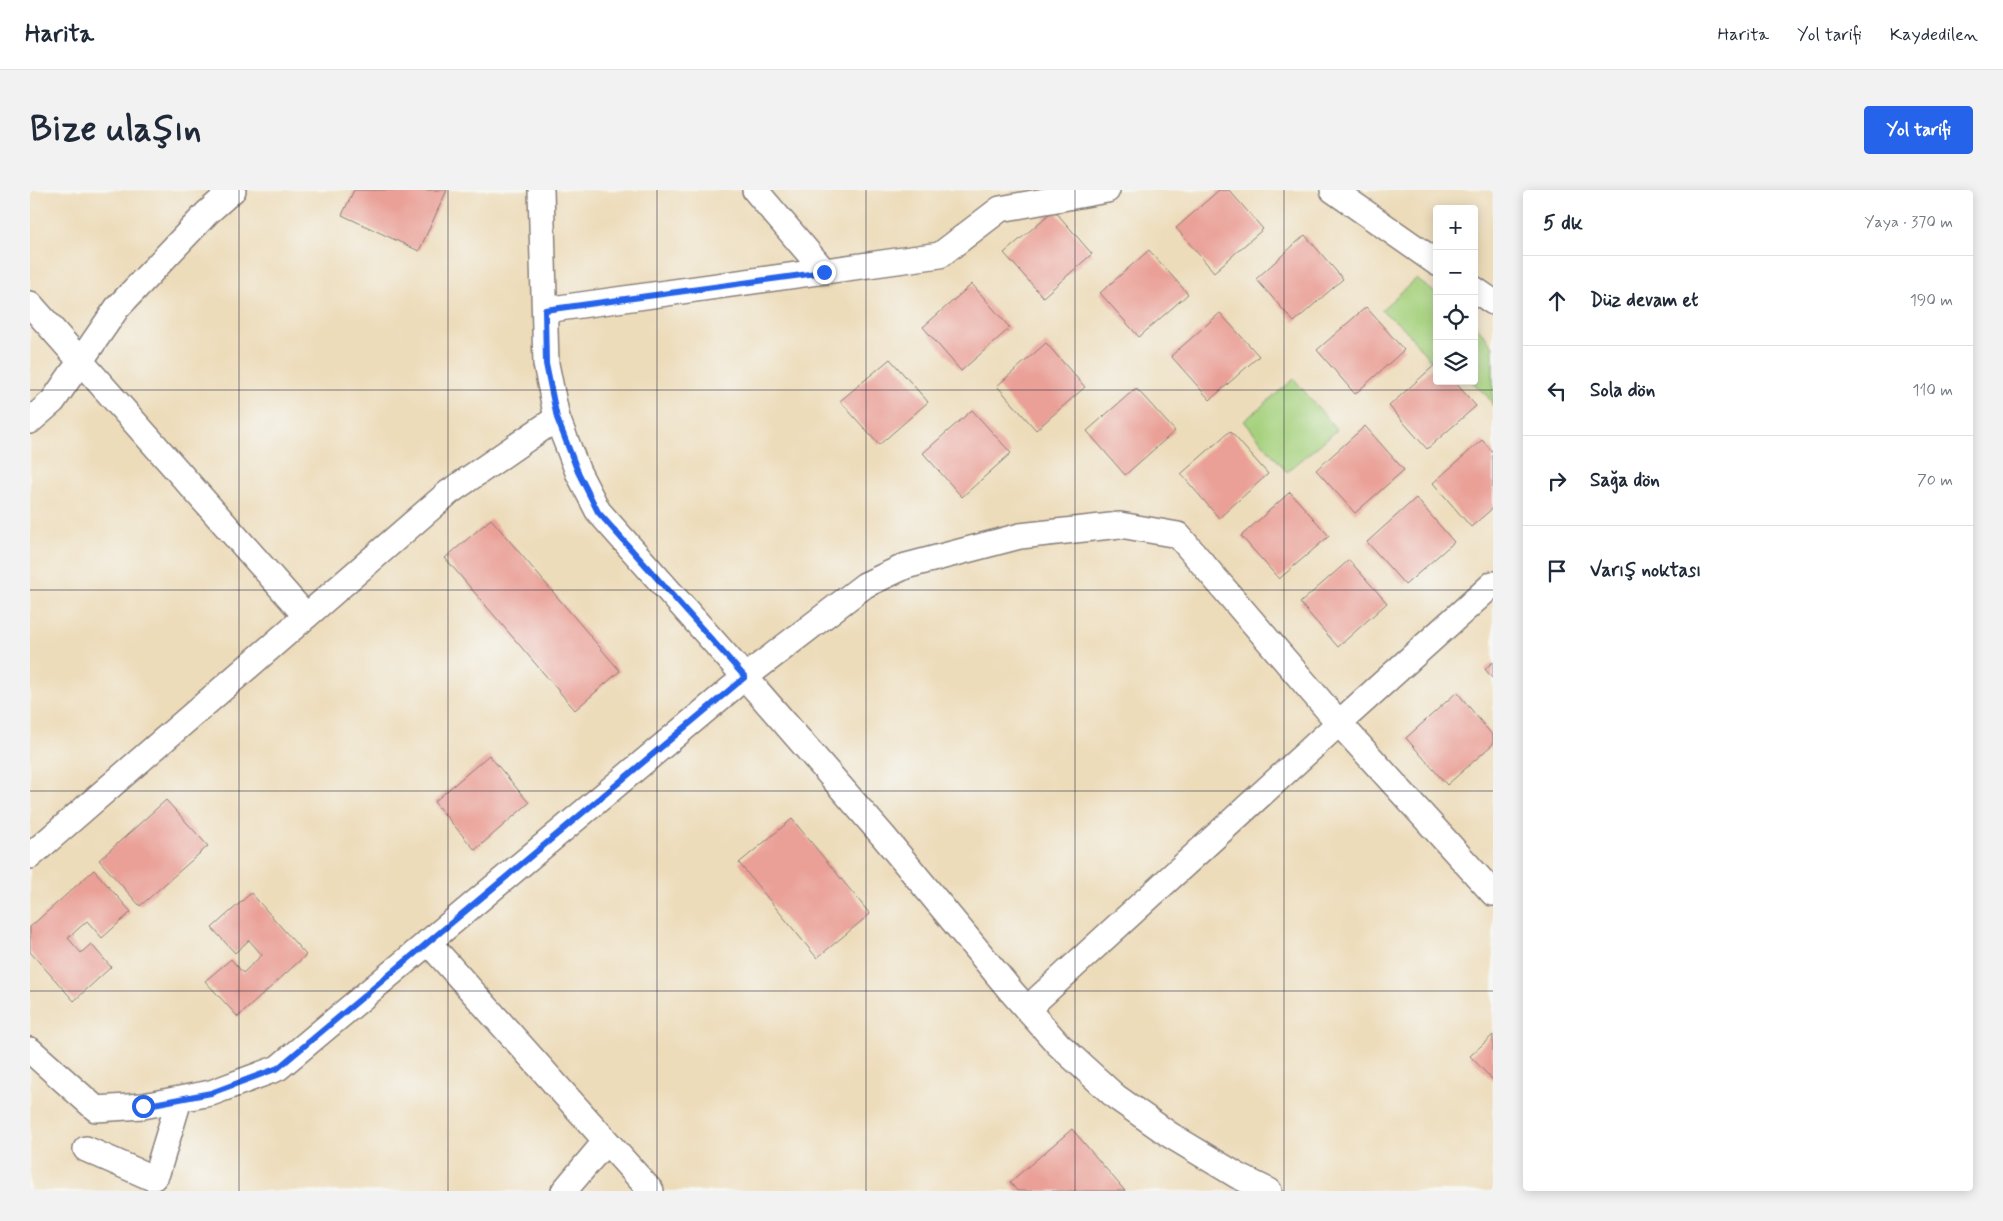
<!DOCTYPE html>
<html lang="tr">
<head>
<meta charset="utf-8">
<style>
  body { margin:0; font-family:Mynerve,sans-serif; background:#f2f2f3; color:#1f2937 }
  .controls { position:absolute; right:15px; top:15px; display:grid; overflow:hidden; border-radius:5px; box-shadow:0 2px 12px #0003 }
  .controls button { width:45px; height:45px; display:grid; place-items:center; padding:0; border:0; border-bottom:1px solid #e0e1e3; background:#fff; color:#1f2937; font:25px sans-serif }
  .stop { position:absolute; width:15px; height:15px; margin:-11px; border:4px solid #2563eb; border-radius:50%; background:#fff }
  .stop.end { background:#2563eb; border-color:#fff; box-shadow:0 1px 5px #0008 }
  .list { margin:0; padding:0; list-style:none }
  h2 { display:flex; justify-content:space-between; align-items:center; height:65px; margin:0; padding:0 20px; font-size:21px }
  h2 small { font-size:16px; font-weight:400; color:#747a83 }
  .list li { display:grid; grid-template-columns:32px 1fr auto; gap:15px; align-items:center; box-sizing:border-box; height:90px; padding:0 20px; border-top:1px solid #e0e1e3 }
  .list b { display:block; font-size:19px; white-space:nowrap }
  .list em { font-size:16px; font-style:normal; color:#747a83 }
  .icon { flex:none; width:28px; height:28px; fill:none; stroke:currentColor; stroke-width:2; stroke-linecap:round; stroke-linejoin:round }
  .map { position:relative; flex:none; width:1463px; height:1001px; overflow:hidden; border-radius:5px }
  header { display:flex; align-items:center; gap:30px; box-sizing:border-box; height:70px; padding:0 25px; background:#fff; border-bottom:1px solid #e0e1e3 }
  header strong { font-size:24px }
  nav { display:flex; gap:28px; margin-inline-start:auto; font-size:18px }
  .intro { display:flex; align-items:center; justify-content:space-between; box-sizing:border-box; height:120px; padding:0 30px }
  h1 { margin:0; font-size:35px }
  .button { padding:12px 22px; border-radius:5px; background:#2563eb; color:#fff; font-size:18px; font-weight:700 }
  main { display:flex; gap:30px; padding:0 30px }
  aside { flex:1; background:#fff; border-radius:5px; box-shadow:0 2px 12px #0003 }
  .map>svg:first-child { display:block }
  .green { fill:#a5d17d; stroke:#647a5c }
  .building { fill:#eaa097 }
  .lines { fill:none; stroke-linecap:round; stroke-linejoin:round }
  .minor-casing { stroke:#887f7a; stroke-width:28 }
  .minor { stroke:#fff; stroke-width:25 }
  .route { stroke:#2563eb; stroke-width:6 }
  .grid { fill:none; stroke:#22223b; stroke-width:1; stroke-opacity:0.55 }
</style>
</head>
<body>
<header>
<strong>Harita</strong>
<nav><a>Harita</a><a>Yol tarifi</a><a>Kaydedilen</a></nav>
</header>
<div class="intro"><h1>Bize ulaşın</h1><a class="button">Yol tarifi</a></div>
<main>
<div class="map">
<svg width="1463" height="1001" viewBox="0 0 1463 1001">
  <rect width="100%" height="100%" fill="#f6f6f2"/>
  <filter id="ink" filterUnits="userSpaceOnUse"><feTurbulence type="fractalNoise" baseFrequency=".02" numOctaves="2"/><feDisplacementMap in="SourceGraphic" scale="10" xChannelSelector="R" yChannelSelector="G"/><feConvolveMatrix kernelMatrix="1 2 1 2 8 2 1 2 1" color-interpolation-filters="sRGB"/></filter>
  <filter id="wash" filterUnits="userSpaceOnUse"><feTurbulence type="fractalNoise" baseFrequency=".0096" numOctaves="4" result="noise"/><feDisplacementMap in="SourceGraphic" scale="20" xChannelSelector="R" yChannelSelector="G"/><feGaussianBlur stdDeviation="1.12" result="paint"/><feColorMatrix in="noise" values="0 0 0 0 0 0 0 0 0 0 0 0 0 0 0 0 0 1.4 0 .05"/><feComposite in="paint" operator="in"/></filter>
  <g filter="url(#wash)">
    <rect width="100%" height="100%" fill="#eddcba"/>
    <g class="green">
      <path d="M1386,89l21,15v64l-8,1 -25,-31 -23,-18z"/>
      <path d="M1444,133l19,23v60l-5,-9 -17,-16h3z"/>
      <path d="M1264,189l43,51 -50,42 -43,-51z"/>
    </g>
    <g id="blocks">
      <g class="building">
        <path d="M324,0h93l-28,61 -77,-36z"/>
        <path d="M1189,0h10l34,39 -49,43 -38,-44z"/>
        <path d="M1024,20l38,44 -49,43 -39,-44z"/>
        <path d="M1275,45l38,44 -49,43 -38,-43z"/>
        <path d="M1119,60l39,44 -49,43 -39,-44z"/>
        <path d="M942,94l38,44 -49,43 -38,-44z"/>
        <path d="M1336,117l38,43 -49,44 -38,-44z"/>
        <path d="M1190,123l39,43 -49,44 -39,-44z"/>
        <path d="M1016,153l39,44 -49,43 -39,-44z"/>
        <path d="M860,169l38,43 -49,43 -39,-44z"/>
        <path d="M1407,173v18h17l22,25 -49,43 -38,-43z"/>
        <path d="M1106,198l39,43 -50,44 -38,-44z"/>
        <path d="M942,220l39,43 -49,44 -39,-44z"/>
        <path d="M1335,236l39,44 -49,43 -39,-43z"/>
        <path d="M1200,241l38,43 -49,44 -38,-44z"/>
        <path d="M1452,250l11,12v56l-22,19 -38,-44z"/>
        <path d="M1260,302l39,44 -50,43 -38,-43z"/>
        <path d="M1386,308l38,44 -49,43 -38,-43z"/>
        <path d="M461,329l129,152 -45,39 -130,-152z"/>
        <path d="M1319,370l38,43 -49,44 -38,-44z"/>
        <path d="M1463,472v17l-8,-10z"/>
        <path d="M1427,502l36,44v8l-46,41 -41,-47z"/>
        <path d="M459,565l40,48 -54,47 -41,-48z"/>
        <path d="M136,610l42,46 -68,60 -41,-46z"/>
        <path d="M762,629l78,95 -53,44 -78,-95z"/>
        <path d="M64,680l37,42 -29,26 -15,-17 -19,17 13,15 10,-9 20,23 -37,34 -44,-49v-25z"/>
        <path d="M221,703l55,62 -68,62 -33,-36 26,-22 12,14 19,-18 -13,-15 -14,13 -23,-25z"/>
        <path d="M1463,845v45l-23,-24z"/>
        <path d="M1042,939l53,62h-108l-7,-9z"/>
      </g>
    </g>
  </g>
  <g filter="url(#ink)">
    <use href="#blocks" fill-opacity="0" stroke="#887f7a" stroke-width="1"/>
    <g class="lines">
      <defs>
        <g id="minor">
          <path d="M511,0l5,174 11,54 21,54 20,39 140,158 146,168 127,154 47,53 58,53 54,38 68,41 31,15"/>
          <path d="M725,0l69,81"/>
          <path d="M1303,0l104,73"/>
          <path d="M1444,99l19,13"/>
          <path d="M0,114l276,312"/>
          <path d="M515,120l395,-55 60,-46 107,-19"/>
          <path d="M0,231l23,-20 64,-93 90,-95 26,-23"/>
          <path d="M1463,394l-154,139 154,170"/>
          <path d="M0,666l418,-363 109,-75"/>
          <path d="M398,752l223,249"/>
          <path d="M0,860l66,59 47,-3 68,-13 67,-25 467,-391 120,-92 41,-19 114,-30 100,-11 58,10 161,188 -312,286"/>
          <path d="M56,959l64,28h4l3,-4 22,-73"/>
          <path d="M534,1001l42,-50"/>
        </g>
      </defs>
      <use href="#minor" class="minor-casing"/>
      <use href="#minor" class="minor"/>
    </g>
  </g>
  <g class="lines" filter="url(#ink)">
    <path class="route" d="M113,916l68,-13 67,-25 467,-391 -147,-165 -20,-40 -21,-54 -11,-54 -1,-54 279,-38"/>
  </g>
  <path class="grid" d="M209,0v1001M418,0v1001M627,0v1001M836,0v1001M1045,0v1001M1254,0v1001M0,200h1463M0,400h1463M0,601h1463M0,801h1463"/>
</svg>
<div class="controls">
<button>+</button>
<button>−</button>
<button><svg class="icon" aria-label="locate" viewBox="0 0 24 24"><circle cx="12" cy="12" r="6"/><path d="M12 2v4M12 18v4M2 12h4M18 12h4"/></svg></button>
<button><svg class="icon" aria-label="layers" viewBox="0 0 24 24"><path d="M12 4l9 5-9 5-9-5zM3 14l9 5 9-5"/></svg></button>
</div>
<div class="stop" style="left:113px;top:916px"></div>
<div class="stop end" style="left:794px;top:82px"></div>
</div>
<aside>
<h2>5 dk<small>Yaya · 370 m</small></h2>
<ul class="list">
<li><svg class="icon" aria-label="ahead" viewBox="0 0 24 24"><path d="M12 20V5M6 11l6-6 6 6"/></svg><div><b>Düz devam et</b></div><em>190 m</em></li>
<li><svg class="icon" aria-label="left" viewBox="0 0 24 24"><path d="M17 20v-9H6M10 6l-5 5 5 5"/></svg><div><b>Sola dön</b></div><em>110 m</em></li>
<li><svg class="icon" aria-label="right" viewBox="0 0 24 24"><path d="M7 20v-9h11M14 6l5 5-5 5"/></svg><div><b>Sağa dön</b></div><em>70 m</em></li>
<li><svg class="icon" aria-label="arrive" viewBox="0 0 24 24"><path d="M6 21V4h12l-3 4 3 4H6"/></svg><div><b>Varış noktası</b></div></li>
</ul>
</aside>
</main>
</body>
</html>
